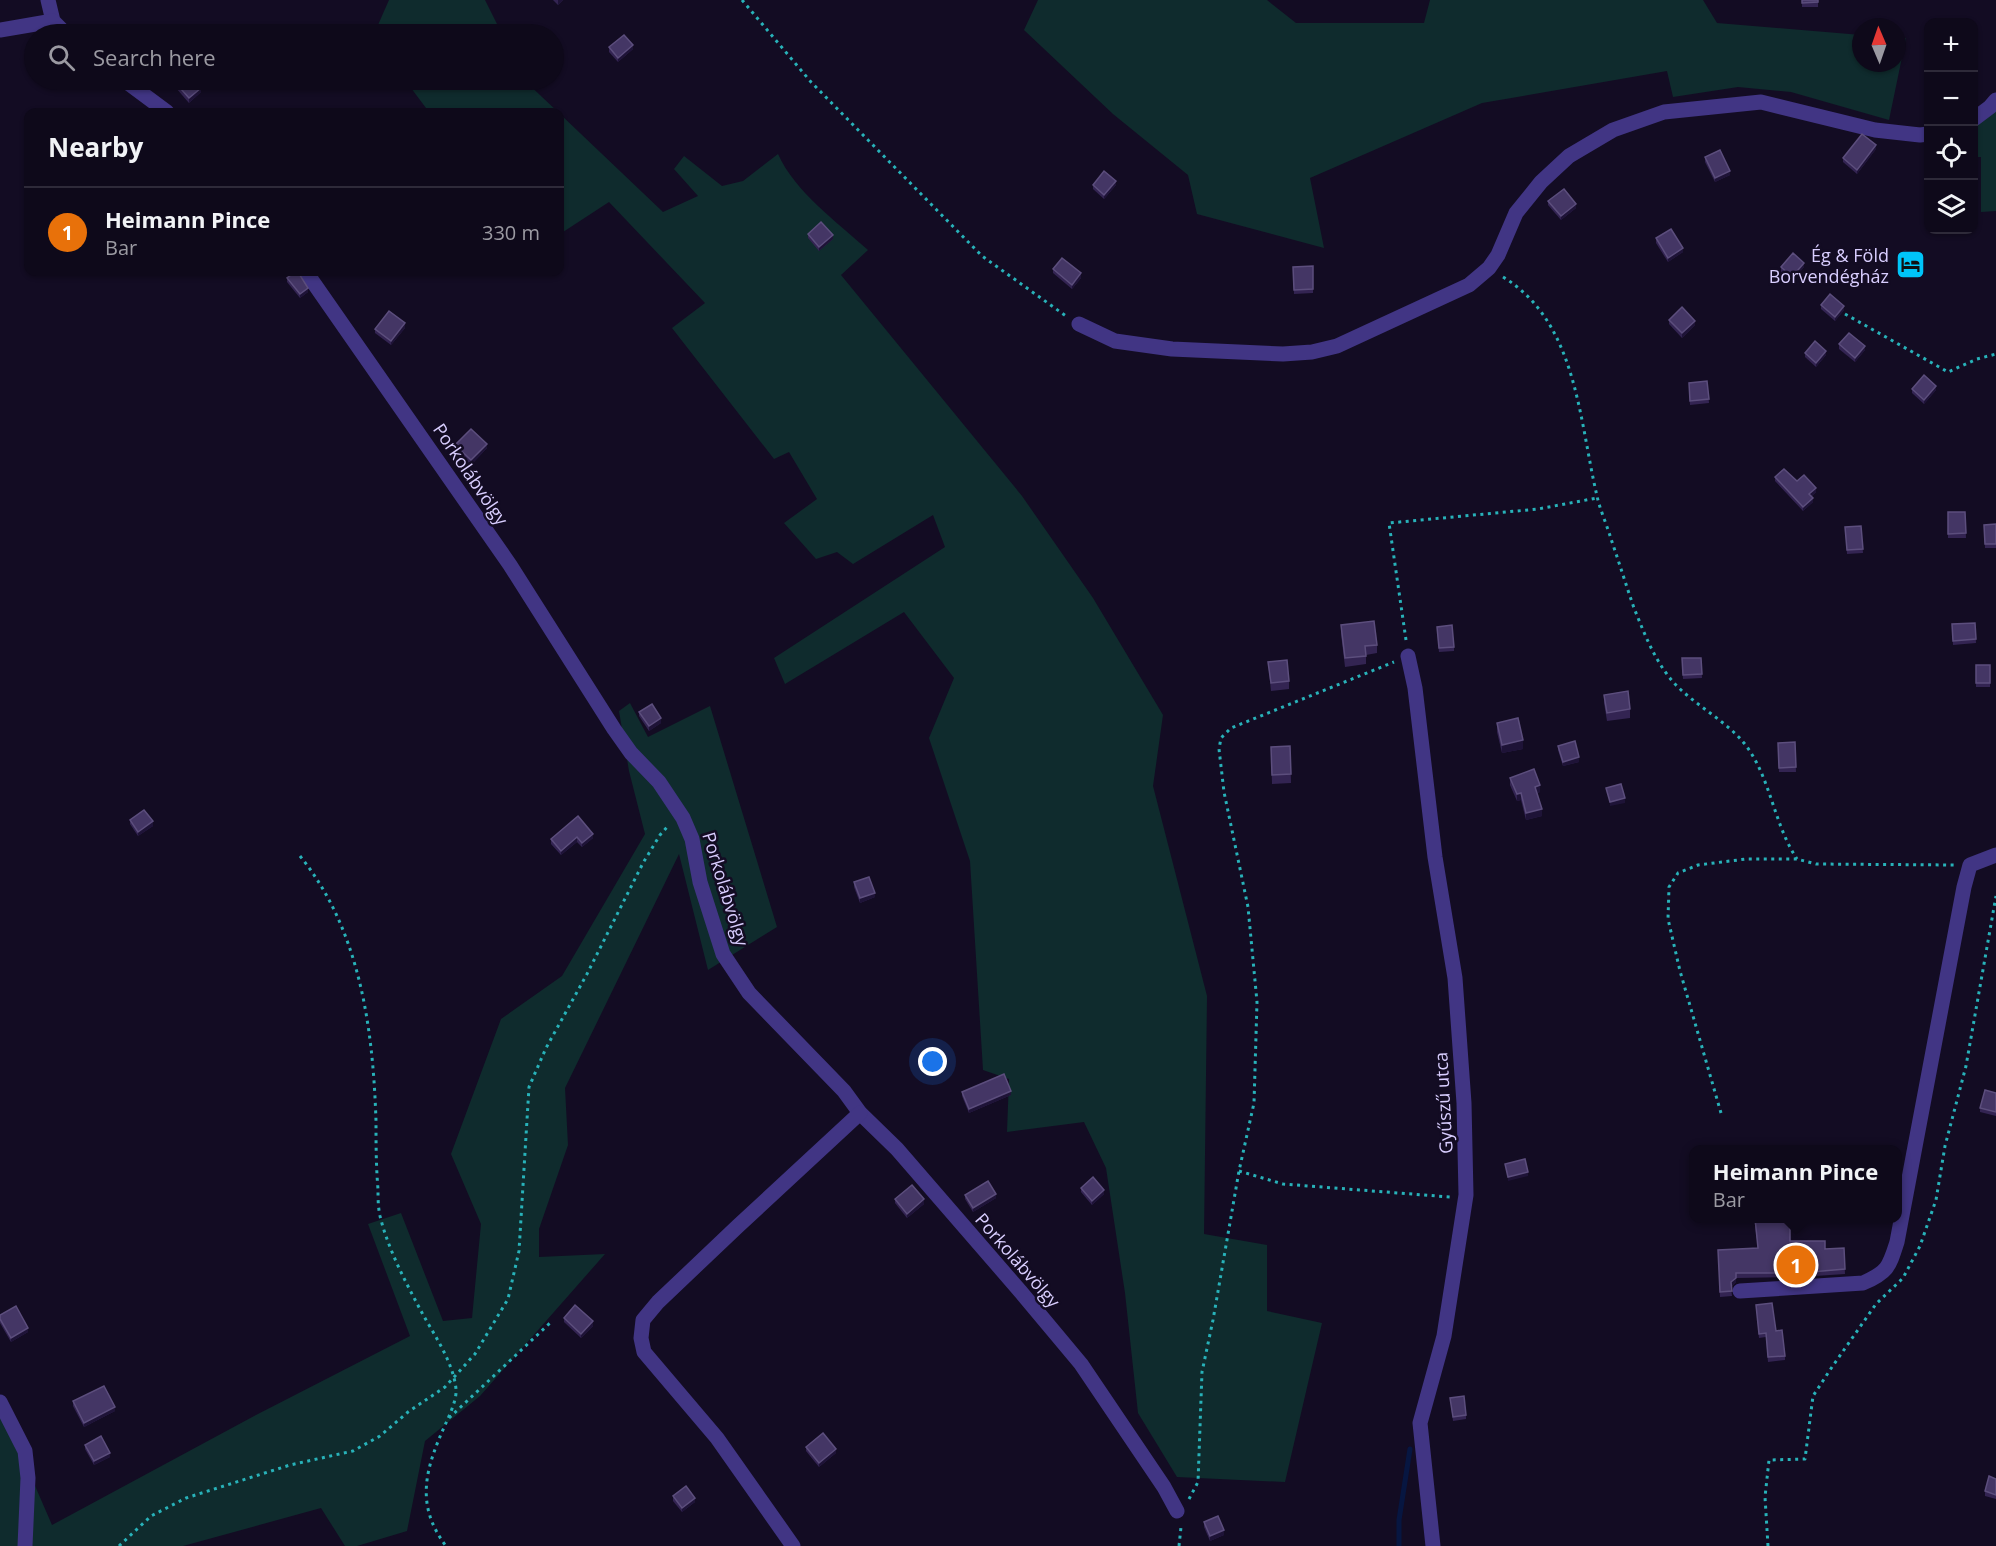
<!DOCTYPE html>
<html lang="en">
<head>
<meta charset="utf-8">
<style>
  body { margin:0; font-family:"Open Sans",sans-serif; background:#1c1727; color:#f1f3f6 }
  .controls { position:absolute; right:18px; top:18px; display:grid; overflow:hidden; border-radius:12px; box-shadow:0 2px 4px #0004 }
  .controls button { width:54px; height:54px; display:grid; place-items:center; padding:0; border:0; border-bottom:2px solid #2e2a39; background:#0e091a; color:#f1f3f6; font:30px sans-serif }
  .compass { position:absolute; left:1852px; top:18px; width:54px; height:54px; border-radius:50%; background:#0e091a; box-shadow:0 2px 4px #0004; rotate:358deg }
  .you { position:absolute; left:933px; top:1062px; width:21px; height:21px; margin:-15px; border:4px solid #fff; border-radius:50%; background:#1a73e8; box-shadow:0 0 0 9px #1a73e833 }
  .badge { display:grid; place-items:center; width:39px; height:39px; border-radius:50%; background:#db2777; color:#fff; font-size:20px; font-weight:700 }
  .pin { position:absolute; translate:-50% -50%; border:3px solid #fff; box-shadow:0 2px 6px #0006 }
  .popup { position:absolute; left:1689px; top:1145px; width:213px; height:78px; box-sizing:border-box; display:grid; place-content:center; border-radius:12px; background:#0e091a; filter:drop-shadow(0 2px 4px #0005); font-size:20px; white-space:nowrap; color:#9b9aa2 }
  .popup b { font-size:22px; color:#f1f3f6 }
  .popup::after { content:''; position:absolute; left:50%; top:100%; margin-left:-12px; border:12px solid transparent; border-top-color:#0e091a }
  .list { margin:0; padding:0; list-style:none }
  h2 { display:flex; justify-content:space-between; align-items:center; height:78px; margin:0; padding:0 24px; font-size:26px }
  h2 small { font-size:20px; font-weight:400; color:#9b9aa2 }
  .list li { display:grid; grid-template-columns:39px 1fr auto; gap:18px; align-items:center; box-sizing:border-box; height:90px; padding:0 24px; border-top:2px solid #2e2a39 }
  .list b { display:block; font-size:22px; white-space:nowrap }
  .list p { margin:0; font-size:20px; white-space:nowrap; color:#9b9aa2 }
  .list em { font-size:20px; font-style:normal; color:#9b9aa2 }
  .icon { flex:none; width:33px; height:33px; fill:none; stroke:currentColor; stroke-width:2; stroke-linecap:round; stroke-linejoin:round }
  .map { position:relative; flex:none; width:1996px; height:1546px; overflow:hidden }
  .search { position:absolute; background:#0e091a; box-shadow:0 2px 4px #0004; left:24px; top:24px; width:540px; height:66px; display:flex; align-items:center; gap:15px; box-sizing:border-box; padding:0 21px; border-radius:33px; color:#9b9aa2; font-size:22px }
  .panel { position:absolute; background:#0e091a; box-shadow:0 2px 4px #0004; left:24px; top:108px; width:540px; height:168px; border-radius:12px }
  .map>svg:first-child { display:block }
  .green { fill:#0f2b2d }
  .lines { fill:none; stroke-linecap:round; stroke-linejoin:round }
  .stream { stroke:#071641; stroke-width:5 }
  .path { stroke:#28b2b9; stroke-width:3; stroke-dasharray:3 4.5; stroke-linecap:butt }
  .minor { stroke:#413584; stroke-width:15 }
  .wall { fill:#332452 }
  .shaded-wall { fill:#1e1337 }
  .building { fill:#443665; stroke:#5c4e7d; stroke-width:1.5 }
  .labels { text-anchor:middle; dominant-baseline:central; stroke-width:5; stroke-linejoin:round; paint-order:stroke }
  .poi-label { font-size:18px; fill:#d9ceff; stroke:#130c23; text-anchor:end }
  .street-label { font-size:18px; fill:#d9ceff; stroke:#130c23 }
</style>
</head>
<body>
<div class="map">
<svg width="1996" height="1546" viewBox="0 0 1996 1546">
  <rect width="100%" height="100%" fill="#130c23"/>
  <g class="green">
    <path d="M389,0h96l17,34h-128z"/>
    <path d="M1038,0h229l29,23h128l6,-23h273l14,23 144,12v28h36v-25h9l-17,82 -98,-28 -53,-5 -65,10 -6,-26 -185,32 -172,75 14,70 -127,-34 -9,-39 -75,-61 -89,-84z"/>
    <path d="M405,80h119l34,32h-129z"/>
    <path d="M1996,100v111l-15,1v-55h-7v-38z"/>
    <path d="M560,114l103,98 35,-16 -24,-27 10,-13 38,30 21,-5 35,-27c17,38 59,68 90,96l-27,25 181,221 71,102 70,117 -10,71 54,210 -3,238 63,11v66l55,12 -37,159 -108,-5 -39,-64 -13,-120 -19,-125 -22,-46 -77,10 2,-53 -26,-9 -13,-209 -41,-123 25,-60 -50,-66 -119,72 -11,-26 171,-111 -12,-32 -80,49 -16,-12 -21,7 -32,-36 33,-24 -28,-47 -15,7 -102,-131 33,-25 -96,-101 -49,32z"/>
    <path d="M630,703l18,34 62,-31 67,221 -69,43 -29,-116 -114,234 3,57 -29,84v28l66,-3 -125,142 -55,45 -18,90 -50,15h-12l-24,-38 -138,38h-183v-141l52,120 204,-110 154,-79 -42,-112 33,-11 42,108 29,-3 9,-94 -30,-70 50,-135 61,-43 83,-142 -16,-63 -10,-60z"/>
  </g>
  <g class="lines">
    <path class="stream" d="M1399,1546v-26l11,-71"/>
    <g class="path">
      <path d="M742,0l69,82 171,174 84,60"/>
      <path d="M1503,277c74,45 76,143 94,219 3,14 10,29 14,43 8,23 15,46 23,69 11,27 21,54 41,76 20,21 51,37 69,59 27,34 29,80 53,116"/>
      <path d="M1845,314l103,58 29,-13 19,-5"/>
      <path d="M1406,640l-17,-117 149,-14 59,-11"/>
      <path d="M300,856c60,74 73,172 76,265 0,22 0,45 2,68 0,8 0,18 2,27 8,33 25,65 41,95 13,24 32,50 35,78 1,10 -6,25 -10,34 -20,44 -32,81 0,123"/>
      <path d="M1721,1113l-41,-142 -12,-52 1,-32 9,-14 20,-8 48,-6h51l19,5 138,1"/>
      <path d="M1239,1171l44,13 167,13"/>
      <path d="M449,1418l101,-95"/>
      <path d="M1189,1499l9,-17 4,-110 11,-52 26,-149 15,-68 3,-101 -9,-95 -24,-115 -5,-43 2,-11 10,-10 163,-66"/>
      <path d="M119,1546l32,-30 35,-18 104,-33 63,-14 27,-15 28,-24 37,-25 30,-33 33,-55 11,-48 10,-164 17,-39 41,-74 56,-111 17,-28 8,-9"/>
      <path d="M1179,1546l2,-19"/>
      <path d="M1768,1546l-3,-49 4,-37 36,-1 8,-63 19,-29 44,-63 27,-26 17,-32 16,-46 9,-54 21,-80 30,-170"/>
    </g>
    <g class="minor">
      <path d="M48,0l5,21 13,13"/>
      <path d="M0,30l53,-9"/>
      <path d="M124,80l43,32"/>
      <path d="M1974,119l16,-12 6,-7"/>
      <path d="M306,272l204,293 104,164 17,24 28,29 24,36 9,21 8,43 23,72 26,39 95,98 16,22 37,36 123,142 61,73 83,123 13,24"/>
      <path d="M1079,324l36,17 57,8 111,5 29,-2 25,-6 132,-61 20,-17 9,-13 18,-42 25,-31 28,-26 44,-26 51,-18 97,-10 114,28 45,5 8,-1"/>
      <path d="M1408,656l7,32 20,169 20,121 9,125 2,92 -22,141 -24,87 13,123"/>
      <path d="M1740,1291l123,-8c25,-11 26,-16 34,-41l67,-355 6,-22 26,-10"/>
      <path d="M0,1402l25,49 3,27 -3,68"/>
      <path d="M793,1546l-76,-108 -73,-86 -3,-14 2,-18 15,-18 80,-76 122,-113"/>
    </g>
  </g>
  <g class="wall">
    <path d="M553,0h10l-5,5z"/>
    <rect x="1802" y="0" width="16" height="7"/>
    <path d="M609,47l24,2 -15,13 -9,-10z"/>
    <path d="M169,80h25l7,12 -12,11z"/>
    <path d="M1876,149l-19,25 -14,-12v-4z"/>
    <path d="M1705,157l25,18 -15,7 -10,-20z"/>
    <path d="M1093,185h23l-12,14 -11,-10z"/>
    <path d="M1548,201l28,7 -15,12 -13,-15z"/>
    <path d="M808,234l25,5 -14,12 -11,-13z"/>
    <path d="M1656,238l27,14 -15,10 -12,-19z"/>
    <path d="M1921,261l-5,16 -16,-5v-4z"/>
    <path d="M1313,266v27l-19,1 -1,-27z"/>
    <path d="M1781,267h23l-12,14 -11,-9z"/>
    <path d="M1053,269l28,9 -9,11 -19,-16z"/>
    <path d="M287,278l21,14 -8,6 -13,-16z"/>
    <path d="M1821,305l23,5 -9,11 -14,-12z"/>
    <path d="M1669,320l26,5 -13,13 -13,-14z"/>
    <path d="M405,328l-14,17 -16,-12v-4z"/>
    <path d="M1839,344l26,6 -10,12 -16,-13z"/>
    <path d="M1805,353l21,2 -10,12 -11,-10z"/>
    <path d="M1707,381l2,22 -19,2 -1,-18z"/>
    <path d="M1912,389l24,1 -12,14 -12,-11z"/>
    <path d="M455,445l32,3 -16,17 -16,-15z"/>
    <path d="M1775,477l22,4 19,11 -5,5 2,5 -10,9 -28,-30z"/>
    <path d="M1948,512h17l1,26h-18z"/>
    <path d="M1996,524v24h-11l-1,-23z"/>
    <path d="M1861,526l2,27 -16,1 -2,-27z"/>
    <path d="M1975,623l1,20 -23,2 -1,-21z"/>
    <path d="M1341,625l36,20v8l-11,2v9l-21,3 -4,-33z"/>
    <path d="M1437,631l17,16v4l-15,1z"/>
    <path d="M1682,658h19l1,20 -19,1z"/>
    <path d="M1268,662l21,19v8l-18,2z"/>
    <rect x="1976" y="665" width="14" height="22"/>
    <path d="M1604,695l26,14v9l-23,3 -3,-18z"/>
    <path d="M639,712l22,11 -12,8 -10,-15z"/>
    <path d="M1497,723l26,26 -21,4 -5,-21z"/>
    <path d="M1795,742l1,30h-17l-1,-29z"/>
    <path d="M1290,746l1,37 -19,1 -1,-37z"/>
    <path d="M1558,746l21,16 -16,4 -5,-16z"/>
    <path d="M1510,778l30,14 -3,1 5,23 -16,4 -5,-20 -4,1 -7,-16z"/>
    <path d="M578,816l15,22 -11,9 -5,-5 -16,13 -10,-11v-5z"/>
    <path d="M130,820l23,6 -15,10 -8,-12z"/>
    <path d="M854,882l21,15 -15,6 -6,-16z"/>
    <path d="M962,1092l49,3 -42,18 -7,-17z"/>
    <path d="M1996,1093v23l-16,-4v-4z"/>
    <path d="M1081,1188l23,6 -12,11 -11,-13z"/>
    <path d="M965,1195l31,3 -23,14 -8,-13z"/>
    <path d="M895,1199l29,5 -17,14 -12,-15z"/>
    <path d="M1754,1218h36v23l35,8 19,-1 1,26 -45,3 -64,1v4l-5,5 1,9 -12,1 -2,-47 40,-2z"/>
    <path d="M1756,1305l20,26 9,25v4l-17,2 -2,-25 -7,1z"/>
    <path d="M0,1315l28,17 -17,10 -11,-19z"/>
    <path d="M564,1318l29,8 -12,12 -17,-16z"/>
    <path d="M1450,1398l16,17v4l-13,2z"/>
    <path d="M73,1401l42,10 -31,16 -11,-21z"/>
    <path d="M85,1445l25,12 -16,8 -9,-16z"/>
    <path d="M806,1447l30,6 -17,14 -13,-16z"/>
    <path d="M1996,1479v20l-11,-3v-5z"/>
    <path d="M673,1496l22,6 -13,10 -9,-11z"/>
    <path d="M1204,1522l20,13 -14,6 -6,-14z"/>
  </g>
  <g class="shaded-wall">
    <path d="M558,0h5l-5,5z"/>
    <path d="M633,45v4l-15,13v-4z"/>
    <path d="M201,88v4l-12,11v-5z"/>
    <path d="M1876,145v4l-19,25v-4z"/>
    <path d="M1730,171v4l-15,7v-4z"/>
    <path d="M1116,181v4l-12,14v-4z"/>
    <path d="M1576,204v4l-15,12v-4z"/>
    <path d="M833,235v4l-14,12v-4z"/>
    <path d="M1683,248v4l-15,10v-4z"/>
    <path d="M1921,257v4l-5,16v-4z"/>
    <path d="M1804,263v4l-12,14v-4z"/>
    <path d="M1081,273v5l-9,11v-4z"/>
    <path d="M308,288v4l-8,6v-4z"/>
    <path d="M1844,306v4l-9,11v-4z"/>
    <path d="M1695,321v4l-13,13v-5z"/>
    <path d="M405,323v5l-14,17v-4z"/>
    <path d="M1865,346v4l-10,12v-4z"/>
    <path d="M1826,351v4l-10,12v-4z"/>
    <path d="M1936,386v4l-12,14v-4z"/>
    <path d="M487,444v4l-16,17v-5z"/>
    <path d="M1816,488v4l-7,7v-5z"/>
    <path d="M1813,498v4l-10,9v-4z"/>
    <path d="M661,718v5l-12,8v-5z"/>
    <path d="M1523,740v9l-21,4v-8z"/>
    <path d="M1579,757v5l-16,4v-4z"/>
    <path d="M1540,785v7l-5,2v-7z"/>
    <path d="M1521,793v7l-4,1v-7z"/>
    <path d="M1625,798v5l-15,3v-4z"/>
    <path d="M1542,809v7l-16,4v-7z"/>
    <path d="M153,821v5l-15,10v-4z"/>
    <path d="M593,834v4l-11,9v-4z"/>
    <path d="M577,837v5l-16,13v-4z"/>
    <path d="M875,893v4l-15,6v-5z"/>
    <path d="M1011,1091v4l-42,18v-4z"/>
    <path d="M1528,1172v4l-20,5v-4z"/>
    <path d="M1104,1190v4l-12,11v-4z"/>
    <path d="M996,1194v4l-23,14v-4z"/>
    <path d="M924,1199v5l-17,14v-4z"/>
    <path d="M1736,1278v4l-5,5v-5z"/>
    <path d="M593,1321v5l-12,12v-4z"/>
    <path d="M28,1328v4l-17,10v-4z"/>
    <path d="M115,1407v4l-31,16v-4z"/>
    <path d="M836,1449v4l-17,14v-4z"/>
    <path d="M110,1453v4l-16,8v-4z"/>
    <path d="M695,1498v4l-13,10v-4z"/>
    <path d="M1224,1530v5l-14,6v-5z"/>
  </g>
  <g class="building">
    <path d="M1802,0h16v2l-16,1z"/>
    <path d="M624,35l9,10 -15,13 -9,-11z"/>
    <path d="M173,80h21l7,8 -12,10z"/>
    <path d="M1862,134l14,11 -19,25 -14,-12z"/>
    <path d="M1720,150l10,21 -15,7 -10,-21z"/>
    <path d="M1104,171l12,10 -12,14 -11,-10z"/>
    <path d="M1564,189l12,15 -15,12 -13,-15z"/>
    <path d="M821,222l12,13 -14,12 -11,-13z"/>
    <path d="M1671,229l12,19 -15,10 -12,-20z"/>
    <path d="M1905,251l16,6 -5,16 -16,-5z"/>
    <path d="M1793,253l11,10 -12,14 -11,-10z"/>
    <path d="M1062,258l19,15 -9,12 -19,-16z"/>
    <path d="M1313,266v23l-19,1 -1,-23z"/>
    <path d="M295,272h3l10,16 -8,6 -13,-16z"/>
    <path d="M1830,294l14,12 -9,11 -14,-12z"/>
    <path d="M1682,307l13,14 -13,12 -13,-13z"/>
    <path d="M389,311l16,12 -14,18 -16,-12z"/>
    <path d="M1849,333l16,13 -10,12 -16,-14z"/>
    <path d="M1815,341l11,10 -10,12 -11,-10z"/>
    <path d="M1924,375l12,11 -12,14 -12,-11z"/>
    <path d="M1707,381l2,18 -19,2 -1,-18z"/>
    <path d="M471,429l16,15 -16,16 -16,-15z"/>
    <path d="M1784,469l13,12 7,-6 12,13 -7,6 4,4 -10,9 -28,-30z"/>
    <path d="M1948,512h17l1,21 -18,1z"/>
    <path d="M1996,524v20h-11l-1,-19z"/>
    <path d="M1861,526l2,23 -16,1 -2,-23z"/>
    <path d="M1374,621l3,24 -12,1 1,10 -21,2 -4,-33z"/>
    <path d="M1975,623l1,16 -23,2 -1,-17z"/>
    <path d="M1452,625l2,22 -15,1 -2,-21z"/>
    <path d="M1682,658h19l1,16 -19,1z"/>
    <path d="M1287,660l2,21 -18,2 -3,-21z"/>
    <rect x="1976" y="665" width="14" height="18"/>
    <path d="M1628,691l2,18 -23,4 -3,-18z"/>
    <path d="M652,704l9,14 -12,8 -10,-14z"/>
    <path d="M1518,718l5,22 -21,5 -5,-22z"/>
    <path d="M1575,741l4,16 -16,5 -5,-16z"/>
    <path d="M1795,742l1,25 -17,1 -1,-25z"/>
    <path d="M1290,746l1,28 -19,1 -1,-28z"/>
    <path d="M1534,769l6,16 -5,2 7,22 -16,4 -5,-20 -4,1 -7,-16z"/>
    <path d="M1621,784l4,14 -15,4 -4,-14z"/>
    <path d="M144,810l9,11 -15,11 -8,-12z"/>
    <path d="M578,816l15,18 -11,9 -5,-6 -16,14 -10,-12z"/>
    <path d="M869,877l6,16 -15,5 -6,-16z"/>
    <path d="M1004,1074l7,17 -42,18 -7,-17z"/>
    <path d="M1985,1090l11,3v19l-16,-4z"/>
    <path d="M1525,1159l3,13 -20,5 -3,-13z"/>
    <path d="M1093,1177l11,13 -12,11 -11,-13z"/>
    <path d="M988,1181l8,13 -23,14 -8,-13z"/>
    <path d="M912,1185l12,14 -17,15 -12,-15z"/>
    <path d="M1755,1218h35v23h35v8l19,-1 1,21 -45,4h-64v5l-5,4 1,9 -12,1 -2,-42 40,-2z"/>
    <path d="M1772,1303l4,28 6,-1 3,26 -17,1 -2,-24 -7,1 -3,-29z"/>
    <path d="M575,1305l18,16 -12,13 -17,-16z"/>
    <path d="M16,1306l12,22 -17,10 -11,-19v-4z"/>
    <path d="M104,1386l11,21 -31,16 -11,-22z"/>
    <path d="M1464,1396l2,19 -13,2 -3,-19z"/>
    <path d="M823,1433l13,16 -17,14 -13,-16z"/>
    <path d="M101,1436l9,17 -16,8 -9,-16z"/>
    <path d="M1989,1476l7,3v16l-11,-4z"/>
    <path d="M686,1486l9,12 -13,10 -9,-12z"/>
    <path d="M1218,1516l6,14 -14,6 -6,-14z"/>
  </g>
  <defs>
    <symbol id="hotel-square" viewBox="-11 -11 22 22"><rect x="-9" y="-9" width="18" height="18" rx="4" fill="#00c5f9" stroke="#130c23"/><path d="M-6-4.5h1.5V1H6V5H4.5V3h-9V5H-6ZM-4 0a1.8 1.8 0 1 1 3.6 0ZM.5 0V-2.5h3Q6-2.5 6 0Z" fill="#111"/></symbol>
  </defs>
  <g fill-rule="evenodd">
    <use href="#hotel-square" x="1894" y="248" width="33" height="33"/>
  </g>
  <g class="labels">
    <g class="poi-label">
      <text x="1889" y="255">Ég &amp; Föld<tspan x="1889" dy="21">Borvendégház</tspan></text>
    </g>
    <g class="street-label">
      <text transform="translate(471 474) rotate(56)">Porkolábvölgy</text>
      <text transform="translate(726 889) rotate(73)">Porkolábvölgy</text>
      <text transform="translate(1443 1103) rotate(-93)">Gyűszű utca</text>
      <text transform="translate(1018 1260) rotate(49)">Porkolábvölgy</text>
    </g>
  </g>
</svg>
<div class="controls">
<button>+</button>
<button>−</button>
<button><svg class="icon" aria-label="locate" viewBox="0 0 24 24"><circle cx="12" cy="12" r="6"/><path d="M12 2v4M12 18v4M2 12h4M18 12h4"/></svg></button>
<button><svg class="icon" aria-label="layers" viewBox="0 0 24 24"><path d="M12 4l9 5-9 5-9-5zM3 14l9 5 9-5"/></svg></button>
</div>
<svg class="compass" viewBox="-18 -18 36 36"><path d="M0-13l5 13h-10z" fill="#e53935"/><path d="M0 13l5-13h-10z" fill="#9b9aa2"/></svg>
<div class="you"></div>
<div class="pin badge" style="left:1796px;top:1265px;background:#e8710a">1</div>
<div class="popup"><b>Heimann Pince</b>Bar</div>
<div class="search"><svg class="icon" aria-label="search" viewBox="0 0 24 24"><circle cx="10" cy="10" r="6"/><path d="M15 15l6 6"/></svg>Search here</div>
<section class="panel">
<h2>Nearby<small></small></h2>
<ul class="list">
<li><span class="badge" style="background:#e8710a">1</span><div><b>Heimann Pince</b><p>Bar</p></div><em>330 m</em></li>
</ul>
</section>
</div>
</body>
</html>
